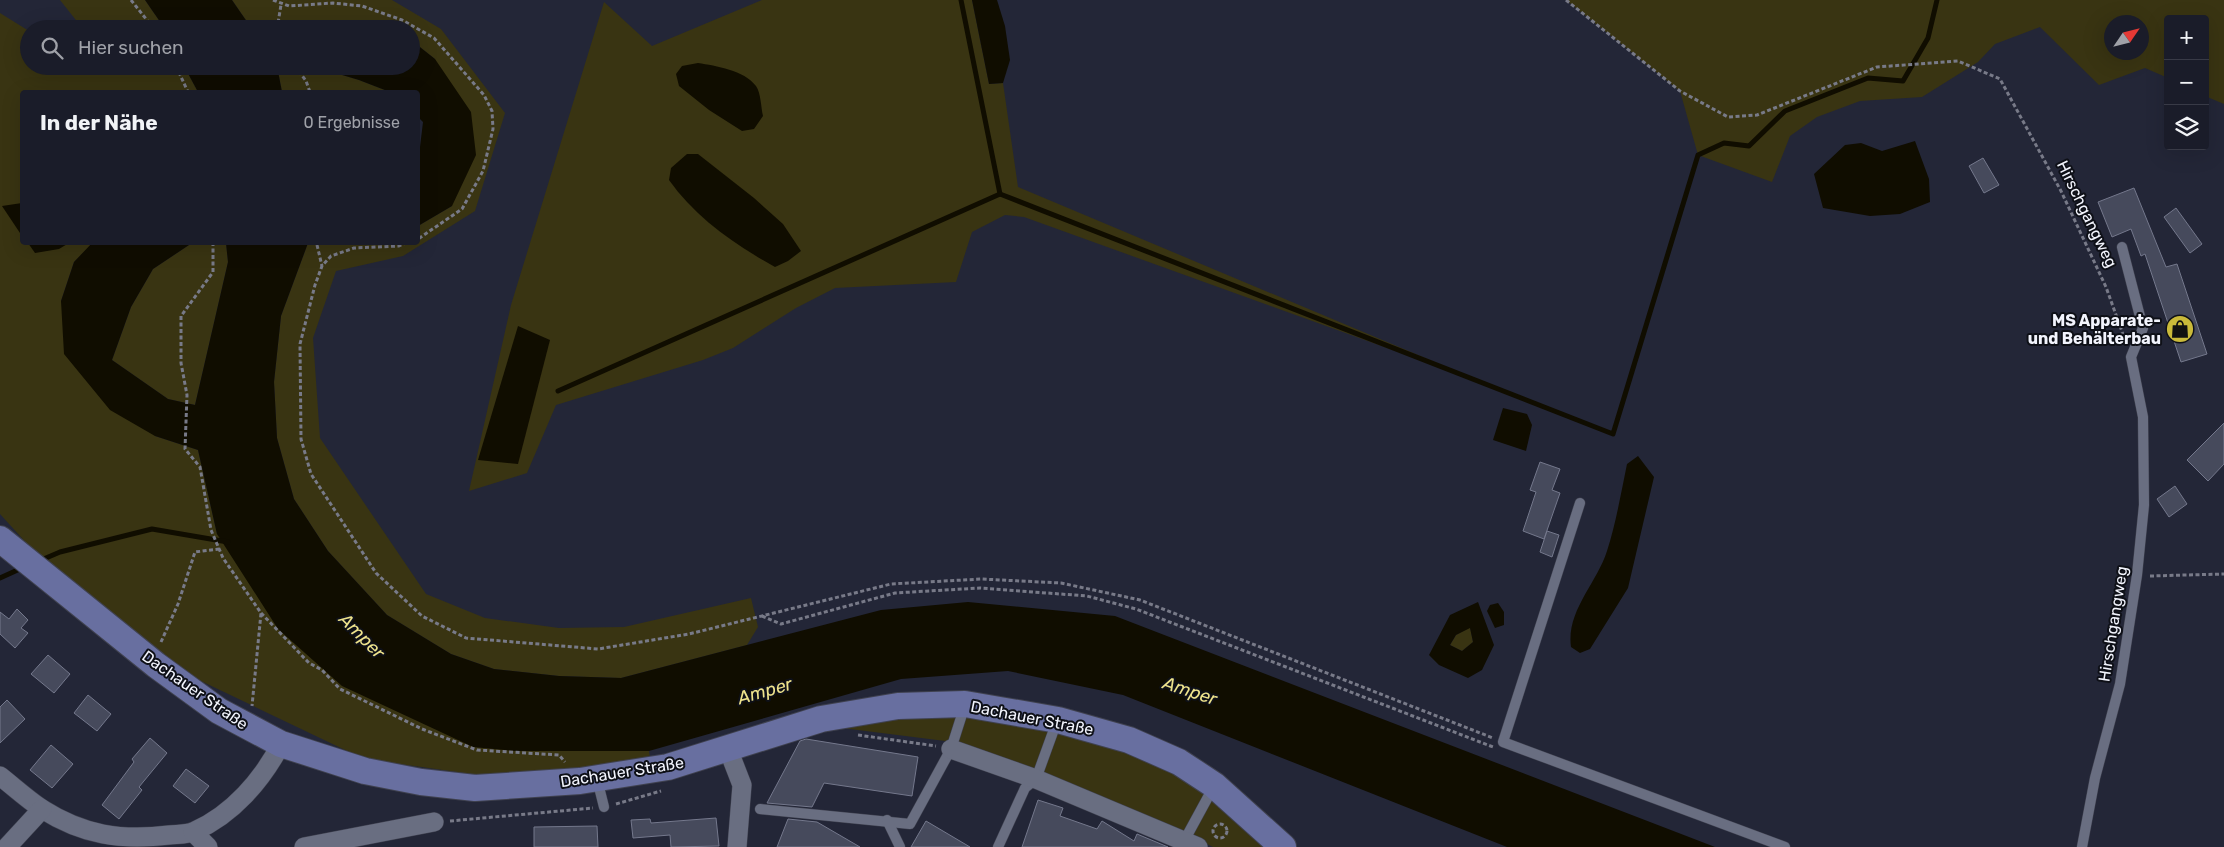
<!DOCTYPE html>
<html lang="de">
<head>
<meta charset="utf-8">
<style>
  body { margin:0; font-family:Rubik,sans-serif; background:#232531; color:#f1f3f6 }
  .controls { position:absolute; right:15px; top:15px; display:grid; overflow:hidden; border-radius:5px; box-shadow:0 5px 20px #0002 }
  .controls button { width:45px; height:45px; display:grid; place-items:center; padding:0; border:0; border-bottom:1px solid #383a46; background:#1a1c29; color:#f1f3f6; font:25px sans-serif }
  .compass { position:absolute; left:2104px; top:15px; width:45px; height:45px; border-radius:50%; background:#1a1c29; box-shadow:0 5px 20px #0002; rotate:55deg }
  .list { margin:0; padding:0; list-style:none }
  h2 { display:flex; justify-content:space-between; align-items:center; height:65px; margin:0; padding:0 20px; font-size:21px }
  h2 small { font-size:16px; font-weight:400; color:#9fa1a8 }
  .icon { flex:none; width:28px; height:28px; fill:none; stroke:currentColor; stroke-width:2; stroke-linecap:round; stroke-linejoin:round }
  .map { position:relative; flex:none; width:2224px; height:847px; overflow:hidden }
  .search { position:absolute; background:#1a1c29; box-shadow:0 5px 20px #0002; left:20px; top:20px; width:400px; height:55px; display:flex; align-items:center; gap:12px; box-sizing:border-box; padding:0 18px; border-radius:28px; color:#9fa1a8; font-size:19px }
  .panel { position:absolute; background:#1a1c29; box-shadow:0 5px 20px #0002; left:20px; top:90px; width:400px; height:155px; border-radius:5px }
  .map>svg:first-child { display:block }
  .green { fill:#393412; fill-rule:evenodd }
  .water { fill:#100d00; fill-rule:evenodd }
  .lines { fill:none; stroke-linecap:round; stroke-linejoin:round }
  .stream { stroke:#100d00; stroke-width:5 }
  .building { fill:#464a5c; stroke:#74788c }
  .lane-casing { stroke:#3f414f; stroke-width:11 }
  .street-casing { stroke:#3f414f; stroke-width:20 }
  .secondary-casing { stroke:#3f414f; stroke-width:28 }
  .path { stroke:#787a88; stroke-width:3; stroke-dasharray:4 2.5; stroke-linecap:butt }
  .lane { stroke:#696e81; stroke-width:10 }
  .street { stroke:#696e81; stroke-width:19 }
  .secondary { stroke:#686fa0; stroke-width:26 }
  .labels { text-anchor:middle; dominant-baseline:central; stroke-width:4; stroke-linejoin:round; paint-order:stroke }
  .street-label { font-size:16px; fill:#f2f4fd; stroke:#0e1017 }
  .poi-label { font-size:16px; font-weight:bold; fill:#f2f4fd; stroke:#0e1017; text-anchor:end }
  .water-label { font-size:18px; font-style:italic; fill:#eee38c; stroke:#0e1017 }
</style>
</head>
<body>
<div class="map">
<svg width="2224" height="847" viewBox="0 0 2224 847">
  <rect width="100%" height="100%" fill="#232637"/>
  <g class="green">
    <path d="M60,0h85l20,29h-82z"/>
    <path d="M232,0h160l49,29 64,84 -30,98 -72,45 -67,15 -23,67 7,100 106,156 59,24 74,10 65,-1 127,-29 7,29 -11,18 -126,33 -62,-2 -65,-7 -43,-15 -64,-39 -59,-64 -34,-52 -17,-61 -3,-56 7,-66 27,-73 110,-1v-16l34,-20 -17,-147 -24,-19v-11h-24l-25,-6 -53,3 -5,3h-52z"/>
    <path d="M762,0h210l17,84 14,-1 15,104 469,197 -463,-167 -19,-2 -33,17 -16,50 -121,6 -39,20 -63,40 -30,12 -147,45 -29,68 -58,18 42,-186 93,-303 48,44z"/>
    <path d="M1566,0h658v104l-19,-8v-77h-37v59l-23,-10 -46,17 -59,-58 -45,17 -17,18 -56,35 -62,4 -43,16 -27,19 -18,46 -74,-27 -18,-64zM2112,22h30v30h-30z"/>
    <path d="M0,13l29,18v35h155l14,26h-176v150l71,1 -19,19 -13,39 94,135 43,14 19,84 297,217h135l2,14 -165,11 -122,-17 -207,-99 -127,-113 -30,-33z"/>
    <path d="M277,66h35l47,14 31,12h-108z"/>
    <path d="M192,243h34l2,19 -33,143 -27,-6 -56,-39 19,-53 22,-38z"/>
    <path d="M1470,627l3,15 -11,9 -12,-6 6,-10z"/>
    <path d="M962,714c88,14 169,27 245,78 23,15 43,37 64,55h-58l-26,-13 -234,-92 -111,-14 1,-5z"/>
  </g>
  <g class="water">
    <path d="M145,0h87l20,29h-87z"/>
    <path d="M972,0h25l8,26 5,34 -7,23 -14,1z"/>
    <path d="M362,23l25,6h-83l5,-3z"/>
    <path d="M411,40l24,19 36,53 5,43 -24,51 -34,20v-62l5,-42 -5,-5v-25h-28l-31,-12 -47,-14h99z"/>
    <path d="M698,63c18,3 46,7 58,23 5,7 5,22 7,30l-9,13 -12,2 -33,-21 -30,-24 -3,-12 6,-8z"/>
    <path d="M184,66h93l5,26h-84z"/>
    <path d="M1915,141l14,38 1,23 -30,12 -30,2 -47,-8 -9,-34 31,-29 16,-2 21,8z"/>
    <path d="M687,154h11l56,44 29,26 18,27 -13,10 -13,6c-41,-23 -79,-49 -106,-87l2,-12z"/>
    <path d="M22,203v33l-20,-30z"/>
    <path d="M93,242l99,1 -39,26 -22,38 -19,53 56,39 27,6 33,-143 -2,-19h82l-27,73 -7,66 3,56 17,61 34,52 59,64 64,39 43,15 65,7 62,2 260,-68 87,-8 147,14 600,231h-208l-384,-152 -115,-24 -107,8 -252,72h-135l-41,-4 -131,-61 -64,-57 -61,-95 -19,-84 -43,-14 -45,-26 -46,-56 -3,-53 13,-39z"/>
    <path d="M28,243h41l-10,6 -24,4z"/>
    <path d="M518,326l32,14 -32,124 -40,-4z"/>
    <path d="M1503,408l24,6 5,11 -6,26 -33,-11z"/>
    <path d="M1638,456l16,21 -26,111 -38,61 -10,4 -9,-6c-5,-36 26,-64 36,-96 9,-28 14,-58 20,-87z"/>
    <path d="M1478,602l16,43 -12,25 -14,8 -29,-13 -10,-10 21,-40zM1470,628l3,14 -11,9 -12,-6 6,-10z"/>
    <path d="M1498,603l6,9v13l-9,3 -8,-17 3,-6z"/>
  </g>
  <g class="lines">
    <g class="stream">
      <path d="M961,0l39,194 613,240 85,-279 26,-12 25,3 36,-35 83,-33 35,3 25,-43 9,-38"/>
      <path d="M558,391l442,-197"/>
      <path d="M39,561l21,-9 92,-23 76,13"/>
      <path d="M0,578l22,-10"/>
    </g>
  </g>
  <g class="building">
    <path d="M1983,158l16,27 -15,8 -15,-27z"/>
    <path d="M2134,188l32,79 11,-3 30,90 -26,8 -36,-108 -4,2 -10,-27 -19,8 -14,-35z"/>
    <path d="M2176,208l26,36 -12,9 -26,-36z"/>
    <path d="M2224,423v41l-16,17 -21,-21z"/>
    <path d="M1540,462l20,7 -8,21 8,3 -16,46 -21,-8 13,-39 -6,-2z"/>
    <path d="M2175,486l12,18 -18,13 -12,-18z"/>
    <path d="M1547,531l12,4 -7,22 -12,-5z"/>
    <path d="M17,609l11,11 -7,8 7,5 -13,15 -15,-14v-22l9,7z"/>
    <path d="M48,655l22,19 -16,19 -23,-19z"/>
    <path d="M88,695l23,19 -14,17 -23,-18z"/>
    <path d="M7,700l18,19 -25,24v-36z"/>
    <path d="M150,738l17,15 -28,34 3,3 -23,29 -17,-14 32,-43 -2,-3z"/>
    <path d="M806,739l112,18 -6,39 -88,-13 -12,24 -45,-4 33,-62z"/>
    <path d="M51,745l22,19 -21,24 -22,-18z"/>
    <path d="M186,769l23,17 -14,17 -22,-17z"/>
    <path d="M1038,800l25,8 -3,8 37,13 5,-8 32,20 3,-7 31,13h-146z"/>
    <path d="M716,818l3,28 -48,1 -1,-12 -37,3 -2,-18 19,-1 1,4z"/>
    <path d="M788,819l29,3 43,25h-83z"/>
    <path d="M926,821l44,26h-59z"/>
    <path d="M597,826l1,21h-64v-20z"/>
  </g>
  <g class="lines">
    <defs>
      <g id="lane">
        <path d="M1580,503l-77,239 282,105"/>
        <path d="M597,779l7,28"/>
        <path d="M760,809l150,15 41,-75 14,-44"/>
        <path d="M887,820l13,27"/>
        <path d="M1183,843l31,-57"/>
        <path d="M998,847l27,-59 11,-9 21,-58"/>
        <path d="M2082,847l13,-69 25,-94 17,-109 7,-70 -1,-88 -12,-60 12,-29 -21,-81"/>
      </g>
      <g id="street">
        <path d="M728,749l14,36 -5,62"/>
        <path d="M951,749l85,30 162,68"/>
        <path d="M0,776c14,11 27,23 42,33 41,26 79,32 127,26 8,-1 18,0 26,-4 38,-17 67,-51 86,-87"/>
        <path d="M193,832l15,15"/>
        <path d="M7,847l35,-38"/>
        <path d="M304,847l130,-25"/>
      </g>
      <path id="secondary" d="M0,539l156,126 63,46 62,33 84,27 56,11 54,6 105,-7 88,-14 153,-48 77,-13 67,-2 93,16 71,20 50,22 35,23 69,62"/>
    </defs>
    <use href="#lane" class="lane-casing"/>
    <use href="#street" class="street-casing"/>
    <use href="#secondary" class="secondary-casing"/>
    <g class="path">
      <path d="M131,0l23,29"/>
      <path d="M273,0l16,6 44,-3 29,3 40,14 32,18 50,57 8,16 1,18 -10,42 -21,38 -44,30"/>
      <path d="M1566,0l114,91 48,26 29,-2 120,-48 81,-6 42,18 61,112 45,96 19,53"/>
      <path d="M277,29l4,-24"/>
      <path d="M176,66l12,26"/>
      <path d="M295,66l11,15 4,11"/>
      <path d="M213,242v30l-32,44v47l6,32 -2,54 15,18 11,63 12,28 38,55 -9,93"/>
      <path d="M407,242l-8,4 -45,2 -23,8 -9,10 -7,19 -15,59 1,95 10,35 65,99 46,43 44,22 132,11 91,-15 202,-50 90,-5 80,4 79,17 353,138"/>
      <path d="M317,245l5,21"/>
      <path d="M2150,576l74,-2"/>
      <path d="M261,613l48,50 13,7 18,19 82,40 55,21 82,5 6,7"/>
      <path d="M762,616l19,8 114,-31 85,-5 107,8 49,13 357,138"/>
      <path d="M161,642l17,-38 17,-52 25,-3"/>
      <path d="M858,735l78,11"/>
      <path d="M616,804l45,-13"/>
      <path d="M450,821l143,-13"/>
      <circle cx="1220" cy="831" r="7"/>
    </g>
    <use href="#lane" class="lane"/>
    <use href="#street" class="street"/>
    <use href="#secondary" class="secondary"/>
  </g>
  <defs>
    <symbol id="shop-disc" viewBox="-11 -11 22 22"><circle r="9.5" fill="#caba3a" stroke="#0e1017"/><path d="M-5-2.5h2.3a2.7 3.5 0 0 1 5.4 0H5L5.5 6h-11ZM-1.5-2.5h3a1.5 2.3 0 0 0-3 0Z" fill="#111"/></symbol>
  </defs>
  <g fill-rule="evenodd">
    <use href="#shop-disc" x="2164" y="313" width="32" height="32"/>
  </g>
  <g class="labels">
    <g class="street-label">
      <text transform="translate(2087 214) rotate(64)">Hirschgangweg</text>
      <text transform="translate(2113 624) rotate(-81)">Hirschgangweg</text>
      <text transform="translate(195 690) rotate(35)">Dachauer Straße</text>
      <text transform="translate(1032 718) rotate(11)">Dachauer Straße</text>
      <text transform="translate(622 772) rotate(-9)">Dachauer Straße</text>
    </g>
    <g class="poi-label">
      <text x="2161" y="320">MS Apparate-<tspan x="2161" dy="18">und Behälterbau</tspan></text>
    </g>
    <g class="water-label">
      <text transform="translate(362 636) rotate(45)">Amper</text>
      <text transform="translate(765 691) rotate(-16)">Amper</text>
      <text transform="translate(1190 691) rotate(18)">Amper</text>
    </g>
  </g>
</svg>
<div class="controls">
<button>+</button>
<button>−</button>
<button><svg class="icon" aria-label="layers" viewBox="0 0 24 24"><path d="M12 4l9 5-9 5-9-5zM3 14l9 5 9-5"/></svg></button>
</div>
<svg class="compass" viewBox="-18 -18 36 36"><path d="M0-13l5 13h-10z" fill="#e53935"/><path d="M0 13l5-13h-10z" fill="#9fa1a8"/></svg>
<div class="search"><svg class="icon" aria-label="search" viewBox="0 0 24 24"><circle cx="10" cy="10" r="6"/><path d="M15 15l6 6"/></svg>Hier suchen</div>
<section class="panel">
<h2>In der Nähe<small>0 Ergebnisse</small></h2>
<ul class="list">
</ul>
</section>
</div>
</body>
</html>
